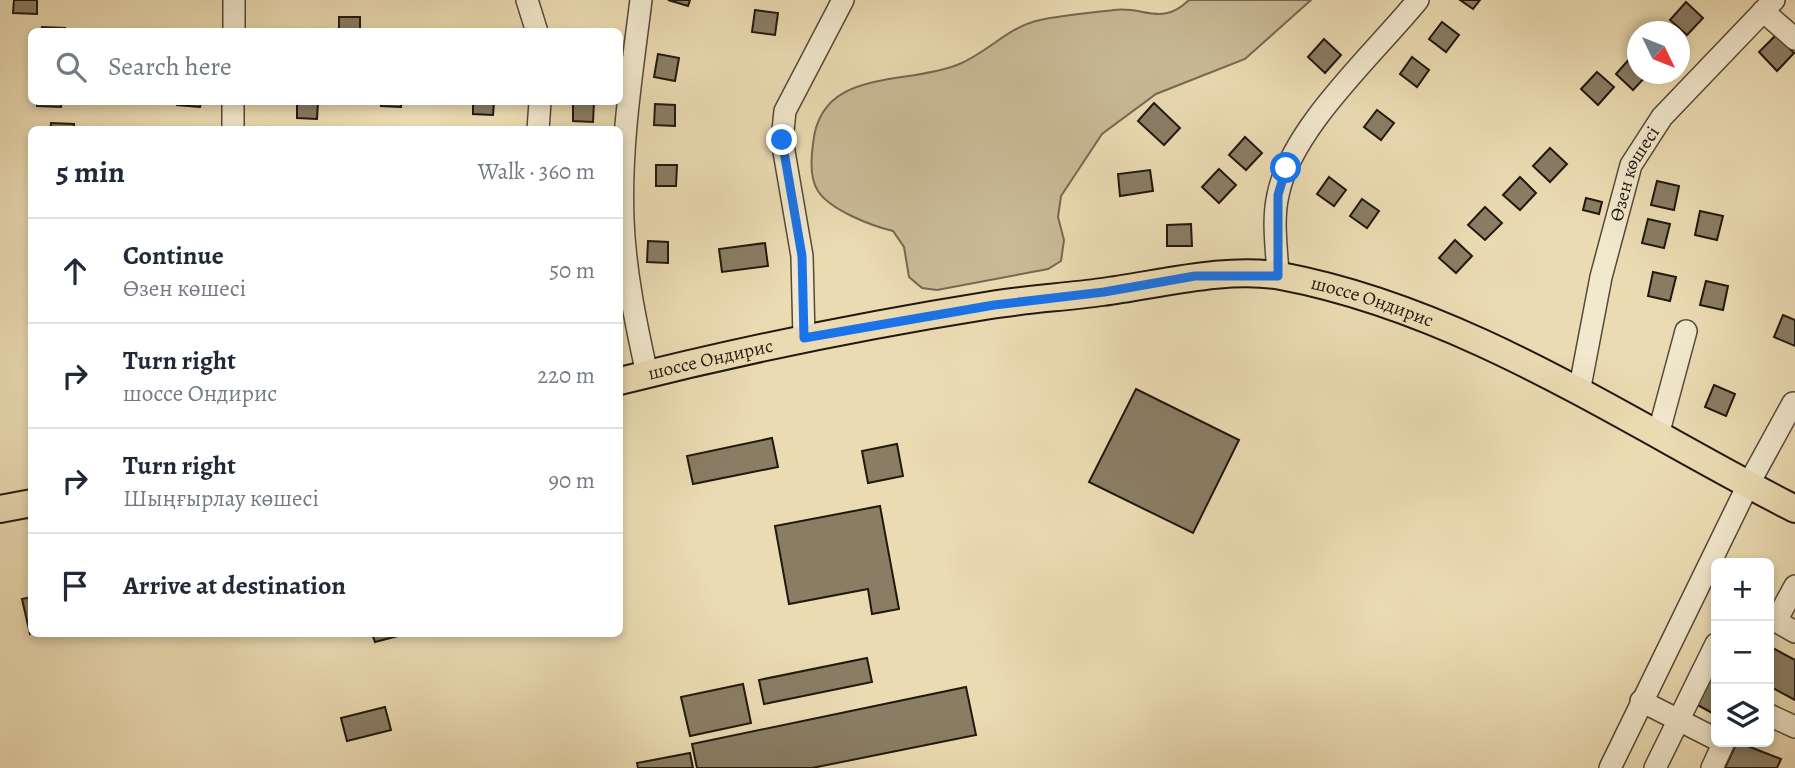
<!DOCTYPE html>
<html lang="en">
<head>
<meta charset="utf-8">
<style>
  body { margin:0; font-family:Alegreya,serif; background:#f2f2f3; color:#1f2937 }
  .controls { position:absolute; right:21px; bottom:21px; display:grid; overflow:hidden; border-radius:10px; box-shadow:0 4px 10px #0003 }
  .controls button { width:63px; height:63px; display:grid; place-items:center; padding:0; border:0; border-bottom:2px solid #e0e1e3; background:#fff; color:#1f2937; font:35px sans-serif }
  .compass { position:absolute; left:1627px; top:21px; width:63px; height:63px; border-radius:50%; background:#fff; box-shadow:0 4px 10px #0003; rotate:133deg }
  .stop { position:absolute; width:21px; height:21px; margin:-16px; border:5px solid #1a73e8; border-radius:50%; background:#fff }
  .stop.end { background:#1a73e8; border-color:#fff; box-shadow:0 2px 7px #0008 }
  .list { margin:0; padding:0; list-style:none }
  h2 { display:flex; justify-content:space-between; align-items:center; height:91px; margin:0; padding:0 28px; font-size:30px }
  h2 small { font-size:23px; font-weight:400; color:#747a83 }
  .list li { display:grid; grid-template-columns:46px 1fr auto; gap:21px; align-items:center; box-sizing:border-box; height:105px; padding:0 28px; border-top:2px solid #e0e1e3 }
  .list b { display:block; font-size:26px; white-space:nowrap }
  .list p { margin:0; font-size:23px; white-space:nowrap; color:#747a83 }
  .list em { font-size:23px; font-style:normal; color:#747a83 }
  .icon { flex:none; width:38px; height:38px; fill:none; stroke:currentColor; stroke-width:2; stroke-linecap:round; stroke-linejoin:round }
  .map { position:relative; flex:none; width:1795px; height:768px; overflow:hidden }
  .search { position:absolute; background:#fff; box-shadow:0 4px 10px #0003; left:28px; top:28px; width:595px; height:77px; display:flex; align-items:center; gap:18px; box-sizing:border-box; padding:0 24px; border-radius:10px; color:#747a83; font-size:26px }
  .panel { position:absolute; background:#fff; box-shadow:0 4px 10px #0003; left:28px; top:126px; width:595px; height:511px; border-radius:10px }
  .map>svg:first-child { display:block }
  .green { fill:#c9ba96; stroke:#756952; stroke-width:2 }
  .building { fill:#8a7d64; stroke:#21180f; stroke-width:2 }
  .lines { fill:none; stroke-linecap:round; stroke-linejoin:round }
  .minor-casing { stroke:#544938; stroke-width:24 }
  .major-casing { stroke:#21180f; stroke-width:30 }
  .minor { stroke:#f2e8cd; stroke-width:21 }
  .major { stroke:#ebdbb2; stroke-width:26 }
  .route { stroke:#1a73e8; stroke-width:9 }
  .labels { text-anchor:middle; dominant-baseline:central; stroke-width:5; stroke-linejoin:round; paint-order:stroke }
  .street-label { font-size:19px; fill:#21180f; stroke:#f2e8cd }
</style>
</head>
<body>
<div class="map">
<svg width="1795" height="768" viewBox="0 0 1795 768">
  <rect width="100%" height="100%" fill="#ebdbb2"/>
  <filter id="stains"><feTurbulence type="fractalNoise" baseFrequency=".00286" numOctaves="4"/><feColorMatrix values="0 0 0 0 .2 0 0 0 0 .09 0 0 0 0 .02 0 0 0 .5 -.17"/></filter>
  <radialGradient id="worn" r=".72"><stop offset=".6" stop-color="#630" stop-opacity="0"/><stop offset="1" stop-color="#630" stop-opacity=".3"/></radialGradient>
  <path class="green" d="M1189,0h122l-66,59 -89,35 -54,40 -41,62 -3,21 6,23 -3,21 -13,8 -111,21 -15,-2 -13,-11 -5,-30 -11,-16c-21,-5 -63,-21 -75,-40 -8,-12 -7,-33 -5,-47 7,-77 91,-58 144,-79 31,-12 50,-38 83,-45 24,-5 50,-7 74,-10 31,-4 47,17 75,-10z"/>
  <g class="building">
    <path d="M14,0h23v14l-24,-1z"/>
    <path d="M668,0h22l-2,6z"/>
    <path d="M1460,0h20l-7,9z"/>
    <path d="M1686,2l17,16 -16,17 -17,-15z"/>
    <path d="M755,10l23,3 -3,22 -23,-3z"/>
    <rect x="339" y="17" width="21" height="15"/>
    <path d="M1442,22l17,13 -13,17 -17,-13z"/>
    <path d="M42,27l23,1v4h-24z"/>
    <path d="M1776,35l18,18 -17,18 -18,-19z"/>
    <path d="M1324,39l17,16 -16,18 -17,-16z"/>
    <path d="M658,54l21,4 -4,23 -21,-4z"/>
    <path d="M1632,56l6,5v13h10l-15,16 -17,-16z"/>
    <path d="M1412,57l17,13 -12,17 -17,-13z"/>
    <path d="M1597,72l17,15 -16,18 -17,-16z"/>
    <path d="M37,102h24v5l-24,-1z"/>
    <path d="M177,102h24l-1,5 -23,-2z"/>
    <path d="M297,102h21l-1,17 -20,-1z"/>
    <path d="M381,102h20v5l-20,-1z"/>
    <path d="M473,102h21l-1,13 -20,-1z"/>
    <path d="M573,102h21l-1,20 -20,-1z"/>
    <path d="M1154,103l26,25 -16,17 -26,-24z"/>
    <path d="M655,104l20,1v21l-21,-1z"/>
    <path d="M1377,110l17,13 -13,17 -17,-13z"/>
    <path d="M51,123l23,1v6h-24z"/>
    <path d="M1245,137l17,16 -16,17 -17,-15z"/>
    <path d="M1550,148l17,16 -17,18 -17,-16z"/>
    <path d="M656,165h21l-1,21h-20z"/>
    <path d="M1219,169l17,16 -17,18 -17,-16z"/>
    <path d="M1150,170l3,21 -33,5 -2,-22z"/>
    <path d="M1329,177l17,13 -12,16 -17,-12z"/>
    <path d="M1520,177l16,16 -16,17 -17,-15z"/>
    <path d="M1657,181l22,5 -5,24 -23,-5z"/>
    <path d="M1586,198l16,4 -3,12 -16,-4z"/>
    <path d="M1362,199l17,12 -12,17 -17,-12z"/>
    <path d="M1485,207l17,16 -17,17 -17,-15z"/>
    <path d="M1700,211l23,5 -6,24 -22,-5z"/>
    <path d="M1648,219l22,5 -6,24 -22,-5z"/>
    <path d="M1191,224l1,22h-25v-21z"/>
    <path d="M1455,240l17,16 -16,17 -17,-15z"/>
    <path d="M648,241l20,1v21l-21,-1z"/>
    <path d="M765,243l3,23 -46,6 -3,-23z"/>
    <path d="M1653,272l23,5 -6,24 -22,-5z"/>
    <path d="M1706,281l22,5 -5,24 -23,-5z"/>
    <path d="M1783,315l12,5v26l-21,-9z"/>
    <path d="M1714,385l21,9 -9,22 -21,-9z"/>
    <path d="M1136,389l103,51 -46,93 -104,-51z"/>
    <path d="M772,438l6,29 -85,17 -6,-28z"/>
    <path d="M897,444l6,32 -35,7 -6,-32z"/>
    <path d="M880,506l19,103 -27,5 -4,-25 -79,15 -14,-78z"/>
    <path d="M32,597v36l-2,1 -8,-35z"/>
    <path d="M372,634h26v2l-23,6z"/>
    <path d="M1769,646l26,14v40l-26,-14z"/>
    <path d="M1716,656v59l-24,-13z"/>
    <path d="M867,658l5,24 -108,22 -5,-24z"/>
    <path d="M743,684l8,39 -61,13 -9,-39z"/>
    <path d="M966,687l10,48 -164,33h-115l-5,-24z"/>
    <path d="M385,707l6,23 -44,11 -6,-23z"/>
    <path d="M1737,742l44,17 -4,9h-52z"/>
    <path d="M690,753l3,15h-55l-1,-5z"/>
  </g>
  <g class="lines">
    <defs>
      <g id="minor">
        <path d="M527,0l10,32"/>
        <path d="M641,0c-9,73 -21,146 -18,220 2,52 13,104 24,154"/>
        <path d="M1763,11l32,28"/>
        <path d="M234,32v-32"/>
        <path d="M233,130v-28"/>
        <path d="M538,130l2,-28"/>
        <path d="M1278,276c-1,-26 -6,-55 0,-81 13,-67 97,-142 140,-195"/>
        <path d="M804,338l-2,-82 -20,-116 3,-29 58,-111"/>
        <path id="s1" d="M1579,392l22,-115 30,-112 31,-48 112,-117"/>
        <path d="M1658,435l28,-104"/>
        <path d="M1769,617l26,15"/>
        <path d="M1776,621l19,-35"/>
        <path d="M1641,701l75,38"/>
        <path d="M1769,715l26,12"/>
        <path d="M1610,768l138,-283 45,-82"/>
        <path d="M1655,768l61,-124"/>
        <path d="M1712,768l12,-26"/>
      </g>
      <g id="major">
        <path id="s2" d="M620,381c122,-31 246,-56 371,-76 37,-6 75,-8 111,-13 55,-7 124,-26 179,-16 186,35 348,148 514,233"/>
        <path d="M0,509l32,-6"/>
      </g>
    </defs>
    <use href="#minor" class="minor-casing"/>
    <use href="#major" class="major-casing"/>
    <use href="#minor" class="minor"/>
    <use href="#major" class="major"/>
  </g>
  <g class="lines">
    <path class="route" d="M782,140l20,116 2,82 190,-33 110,-13 91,-16h83v-81l8,-27"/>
  </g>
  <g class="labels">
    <g class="street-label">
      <text stroke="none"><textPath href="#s1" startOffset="226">Өзен көшесі</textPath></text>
      <text stroke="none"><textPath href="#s2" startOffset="766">шоссе Ондирис</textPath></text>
      <text stroke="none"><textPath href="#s2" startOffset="93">шоссе Ондирис</textPath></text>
    </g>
  </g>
  <rect width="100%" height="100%" filter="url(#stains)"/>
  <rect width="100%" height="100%" fill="url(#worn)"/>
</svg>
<div class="controls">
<button>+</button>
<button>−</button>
<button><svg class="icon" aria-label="layers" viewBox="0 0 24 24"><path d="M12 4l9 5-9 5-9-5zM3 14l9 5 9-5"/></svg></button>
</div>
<svg class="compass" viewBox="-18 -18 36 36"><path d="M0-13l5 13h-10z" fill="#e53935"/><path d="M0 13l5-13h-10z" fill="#747a83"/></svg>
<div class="stop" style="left:1286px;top:168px"></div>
<div class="stop end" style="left:782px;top:140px"></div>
<div class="search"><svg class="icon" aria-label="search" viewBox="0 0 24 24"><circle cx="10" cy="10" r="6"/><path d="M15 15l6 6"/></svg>Search here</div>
<section class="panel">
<h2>5 min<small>Walk · 360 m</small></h2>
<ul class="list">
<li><svg class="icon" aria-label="ahead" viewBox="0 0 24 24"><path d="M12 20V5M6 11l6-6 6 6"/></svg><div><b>Continue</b><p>Өзен көшесі</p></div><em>50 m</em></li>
<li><svg class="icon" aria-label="right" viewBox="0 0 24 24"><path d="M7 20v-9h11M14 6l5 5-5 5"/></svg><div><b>Turn right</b><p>шоссе Ондирис</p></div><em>220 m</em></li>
<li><svg class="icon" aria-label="right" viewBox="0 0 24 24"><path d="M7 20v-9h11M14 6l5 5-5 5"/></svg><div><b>Turn right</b><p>Шыңғырлау көшесі</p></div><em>90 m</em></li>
<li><svg class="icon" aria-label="arrive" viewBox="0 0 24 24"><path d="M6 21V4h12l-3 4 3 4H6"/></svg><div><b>Arrive at destination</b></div></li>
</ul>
</section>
</div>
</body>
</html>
